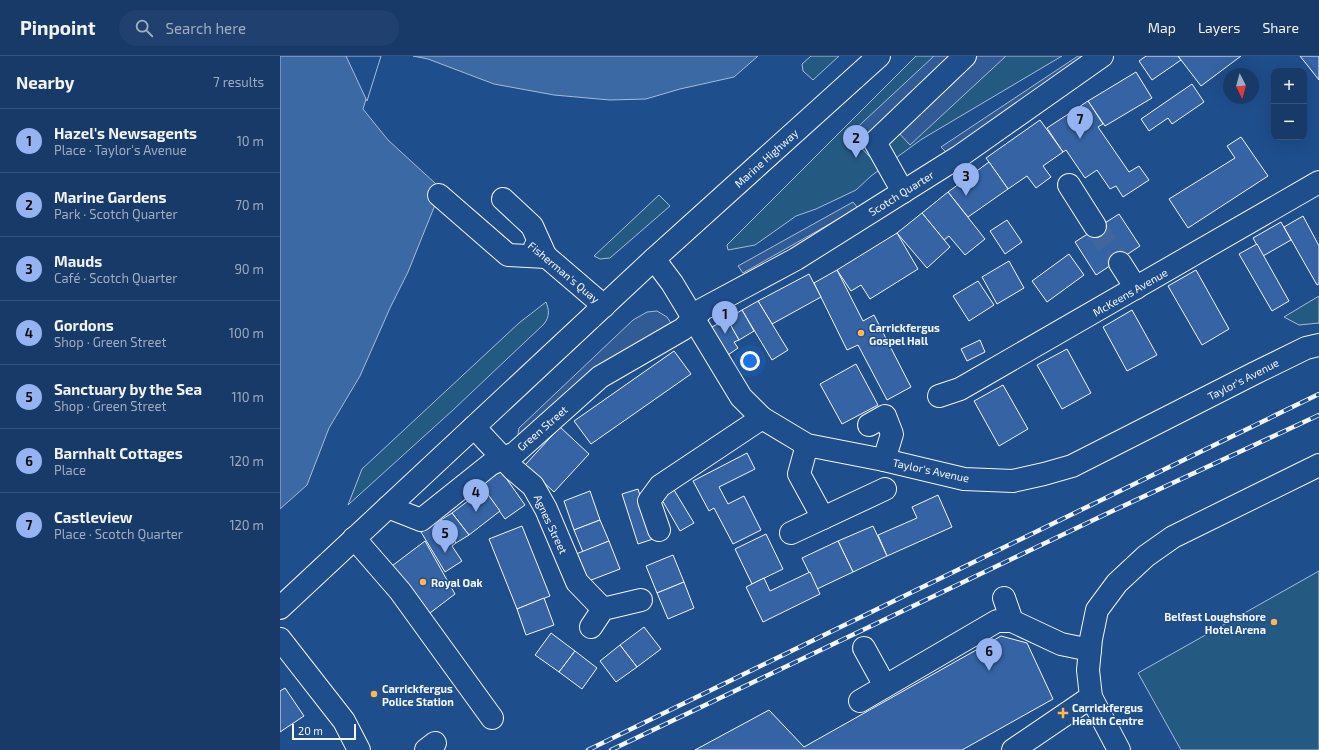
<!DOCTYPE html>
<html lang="en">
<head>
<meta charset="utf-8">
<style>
  body { margin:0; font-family:"Exo 2",sans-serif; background:#20416f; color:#f1f3f6 }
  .controls { position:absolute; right:12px; top:12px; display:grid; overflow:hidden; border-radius:8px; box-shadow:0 4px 16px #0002 }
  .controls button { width:36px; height:36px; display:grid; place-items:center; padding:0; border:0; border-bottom:1px solid #36547d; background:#173a69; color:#f1f3f6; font:20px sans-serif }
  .compass { position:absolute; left:943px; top:12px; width:36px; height:36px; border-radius:50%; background:#173a69; box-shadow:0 4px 16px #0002; rotate:174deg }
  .scale { position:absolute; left:12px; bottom:10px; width:64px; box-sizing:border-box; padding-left:4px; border:2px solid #f2f6ff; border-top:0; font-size:11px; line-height:14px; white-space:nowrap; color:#f2f6ff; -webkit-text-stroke:3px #1f4e8c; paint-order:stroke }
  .you { position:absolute; left:470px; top:305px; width:14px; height:14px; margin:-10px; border:3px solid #fff; border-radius:50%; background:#1a73e8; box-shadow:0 0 0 6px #1a73e833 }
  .badge { display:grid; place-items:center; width:26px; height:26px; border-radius:50%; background:#95b2f1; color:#111; font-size:13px; font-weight:700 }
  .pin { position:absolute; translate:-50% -33px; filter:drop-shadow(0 1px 2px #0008) }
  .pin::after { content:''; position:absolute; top:21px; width:14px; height:12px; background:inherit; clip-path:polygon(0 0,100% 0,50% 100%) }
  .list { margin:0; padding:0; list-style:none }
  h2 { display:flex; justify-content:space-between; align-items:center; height:52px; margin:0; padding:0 16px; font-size:17px }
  h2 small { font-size:13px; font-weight:400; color:#9eadc0 }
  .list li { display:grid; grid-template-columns:26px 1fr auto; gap:12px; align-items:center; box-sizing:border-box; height:64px; padding:0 16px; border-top:1px solid #36547d }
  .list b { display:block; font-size:15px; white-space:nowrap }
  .list p { margin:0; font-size:13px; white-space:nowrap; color:#9eadc0 }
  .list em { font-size:13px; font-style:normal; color:#9eadc0 }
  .icon { flex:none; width:22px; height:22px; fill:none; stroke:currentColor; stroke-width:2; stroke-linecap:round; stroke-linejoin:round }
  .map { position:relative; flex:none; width:1039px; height:694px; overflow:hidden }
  header { display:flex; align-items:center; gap:24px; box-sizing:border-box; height:56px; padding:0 20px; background:#173a69; border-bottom:1px solid #36547d }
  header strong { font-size:19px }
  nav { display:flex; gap:22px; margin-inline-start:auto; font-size:14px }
  .search { width:280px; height:36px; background:#20416f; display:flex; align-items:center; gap:10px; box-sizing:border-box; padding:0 14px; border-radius:22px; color:#9eadc0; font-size:15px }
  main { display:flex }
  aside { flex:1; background:#173a69 }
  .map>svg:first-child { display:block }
  .green { fill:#245a82; stroke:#a8bbd7 }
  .parking { fill:#305b95; stroke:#a8bbd7 }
  .water { fill:#3b69a3; stroke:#a8bbd7 }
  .pier { fill:#1f4e8c; stroke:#a8bbd7 }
  .building { fill:#3563a3; stroke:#f2f6ff }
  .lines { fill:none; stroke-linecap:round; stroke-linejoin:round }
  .minor-tunnel { stroke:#3f679d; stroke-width:22; stroke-dasharray:22 11; stroke-linecap:butt }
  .minor-casing { stroke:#f2f6ff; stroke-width:24 }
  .major-casing { stroke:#f2f6ff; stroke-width:24 }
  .minor { stroke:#1f4e8c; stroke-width:22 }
  .major { stroke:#1f4e8c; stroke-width:22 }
  .rail-casing { stroke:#f2f6ff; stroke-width:4.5 }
  .rail { stroke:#1f4e8c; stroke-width:3; stroke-dasharray:9; stroke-linecap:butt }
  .poi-dot { fill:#ffb74d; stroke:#1f4e8c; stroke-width:1.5 }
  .labels { text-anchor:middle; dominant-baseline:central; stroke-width:3; stroke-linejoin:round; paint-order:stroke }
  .street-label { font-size:11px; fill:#f2f6ff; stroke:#1f4e8c }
  .poi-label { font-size:11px; font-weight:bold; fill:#f2f6ff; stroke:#1f4e8c; text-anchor:start }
</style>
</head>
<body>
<header>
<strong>Pinpoint</strong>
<div class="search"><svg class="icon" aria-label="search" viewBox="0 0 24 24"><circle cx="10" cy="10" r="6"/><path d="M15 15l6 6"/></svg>Search here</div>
<nav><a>Map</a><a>Layers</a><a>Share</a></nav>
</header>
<main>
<aside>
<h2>Nearby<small>7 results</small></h2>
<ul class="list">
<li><span class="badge">1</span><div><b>Hazel's Newsagents</b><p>Place · Taylor's Avenue</p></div><em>10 m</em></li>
<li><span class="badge">2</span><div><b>Marine Gardens</b><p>Park · Scotch Quarter</p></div><em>70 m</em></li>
<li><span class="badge">3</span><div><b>Mauds</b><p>Café · Scotch Quarter</p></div><em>90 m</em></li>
<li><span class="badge">4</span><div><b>Gordons</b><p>Shop · Green Street</p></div><em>100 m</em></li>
<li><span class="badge">5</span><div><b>Sanctuary by the Sea</b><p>Shop · Green Street</p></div><em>110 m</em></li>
<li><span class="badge">6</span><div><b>Barnhalt Cottages</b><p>Place</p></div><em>120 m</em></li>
<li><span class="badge">7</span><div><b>Castleview</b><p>Place · Scotch Quarter</p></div><em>120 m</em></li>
</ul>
</aside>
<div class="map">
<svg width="1039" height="694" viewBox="0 0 1039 694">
  <rect width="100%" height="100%" fill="#1f4e8c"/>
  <g class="green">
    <path d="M531,0h28l-26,24 -10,-9 -1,-7z"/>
    <path d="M636,0h146l-140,83 -51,37 -15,14 -40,19 -20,7 -41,29 -27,5 -1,-5z"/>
    <path d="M379,139l11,11 -60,52 -10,1 -6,-3z"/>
    <path d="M1039,240v27l-20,2 -15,-8z"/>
    <path d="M266,246c3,8 4,14 -2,22l-91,86 -105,95 14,-36 157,-146z"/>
    <path d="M1039,515v179h-138l-43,-77z"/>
  </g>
  <g class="parking">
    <path d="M654,0h72l-96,89 -12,-13 -27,26 -22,-23z"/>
    <path d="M798,0h14l-146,96 -5,-5z"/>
    <path d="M573,146l5,6 -115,65 -5,-7z"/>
    <path d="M377,255l10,6 10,15 -153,113 -6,-11 1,-6 114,-108 14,-8z"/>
  </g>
  <g class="water">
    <path d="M0,0h99l-16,53 25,31 48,44 3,11 -31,77 -18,36 -30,68 -31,52 -22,57 -27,24z"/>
    <path d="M133,0h345l-24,21 -54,12 -34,10 -36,1 -56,-5 -60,-11 -66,-25z"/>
  </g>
  <path class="pier" d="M66,0h35l-14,45z"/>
  <g class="building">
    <path d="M866,0h32l3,4 -29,20 -13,-19z"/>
    <path d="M898,0h63l-40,30z"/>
    <path d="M1020,0h19v24z"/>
    <path d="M856,16l16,26 -47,28 -17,-25z"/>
    <path d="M912,28l12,18 -32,22 -4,-6 -19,13 -8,-12z"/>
    <path d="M808,45l15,23 -5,3 31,45 10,-6 10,14 -26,17 -7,-11 -6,3 -13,-19 -12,8 -19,-28 -3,2 -16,-24z"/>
    <path d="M760,64l23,32 -20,14 8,11 -15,11 -9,-12 -19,13 -22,-31z"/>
    <path d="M961,81l27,39 -80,52 -19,-29 66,-41 -8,-12z"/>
    <path d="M709,106l19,27 -40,28 -20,-25z"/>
    <path d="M668,136l37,47 -20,16 -16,-19 -5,4 -22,-27z"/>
    <path d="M642,157l28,34 -23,21 -30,-35z"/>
    <path d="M839,158l21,32 -44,29 -21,-33z"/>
    <path d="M1023,160l16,30v38l-2,1 -33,-58z"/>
    <path d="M727,164l15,22 -17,12 -15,-23z"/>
    <path d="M1001,166l10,18 -28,16 -10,-18z"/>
    <path d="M617,177l21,36 -48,30 -9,-14 -10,6 -14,-21z"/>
    <path d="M977,188l32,57 -17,10 -33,-57z"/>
    <path d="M789,198l15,21 -37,27 -15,-21z"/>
    <path d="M729,205l15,27 -27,16 -15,-27z"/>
    <path d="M557,214l26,51 11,-6 37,72 -24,13 -29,-55 -11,5 -33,-67z"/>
    <path d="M916,214l33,59 -27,16 -34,-59z"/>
    <path d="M529,218l12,23 -49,27 -14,-23z"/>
    <path d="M698,225l16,24 -25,16 -16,-25z"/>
    <path d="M478,245l30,49 -16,10 -30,-50z"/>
    <path d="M462,254l12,21 -15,9 -12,-21z"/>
    <path d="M852,254l25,45 -30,16 -24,-44z"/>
    <path d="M447,263l12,21 -5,2 4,6 -10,7 -18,-27z"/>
    <path d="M700,284l5,12 -18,9 -6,-12z"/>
    <path d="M787,293l24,44 -29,16 -25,-44z"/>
    <path d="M394,295l17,23 -100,70 -17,-23z"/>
    <path d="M576,308l22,41 -36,19 -22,-40z"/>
    <path d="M723,329l25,44 -29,17 -25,-45z"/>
    <path d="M280,371l29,27 -35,38 -29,-27z"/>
    <path d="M467,397l8,16 -36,18 9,17 16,-8 17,34 -28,14 -19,-36 -5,3 -16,-30z"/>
    <path d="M221,415l24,34 -20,14 -24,-34z"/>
    <path d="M391,429l23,38 -14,8 -22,-38z"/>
    <path d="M204,433l16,22 -31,24 -17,-22z"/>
    <path d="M358,433l15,50 -15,5 -16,-50z"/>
    <path d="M310,435l10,29 -26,10 -10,-29z"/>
    <path d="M658,439l14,32 -65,29 -9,-21 39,-17 -5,-11z"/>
    <path d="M172,457l17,22 -13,8 -15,-23z"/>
    <path d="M161,464l15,23 -4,3 10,15 -17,11 -24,-40z"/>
    <path d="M320,464l9,21 -26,11 -9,-22z"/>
    <path d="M242,470l28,70 -33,13 -28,-70z"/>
    <path d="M593,470l14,30 -34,16 -15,-31z"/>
    <path d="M486,478l17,35 -31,15 -17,-35z"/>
    <path d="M145,485l30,53 -29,22 -38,-47z"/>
    <path d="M329,485l11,28 -34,13 -10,-28z"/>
    <path d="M558,485l15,31 -36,17 -15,-31z"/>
    <path d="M393,499l11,27 -27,11 -11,-27z"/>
    <path d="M530,516l10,22 -57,28 -17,-35 18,-9 6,13z"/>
    <path d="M404,526l10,26 -26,11 -11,-26z"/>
    <path d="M264,542l10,27 -28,10 -9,-26z"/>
    <path d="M364,571l17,22 -24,18 -17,-22z"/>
    <path d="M271,577l24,18 -16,21 -24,-17z"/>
    <path d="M721,580l26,7 26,56 -91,51h-267l74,-40 35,37z"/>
    <path d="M340,589l17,22 -21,15 -16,-21z"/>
    <path d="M295,595l22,17 -15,21 -23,-17z"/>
    <path d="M5,632l19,28 -24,16v-41z"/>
  </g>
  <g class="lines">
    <path class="minor-tunnel" d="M815,170l25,37"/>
    <defs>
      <g id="minor">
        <path d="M789,129l26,41"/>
        <path d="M623,136l-28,-50 90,-86"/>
        <path d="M159,139l69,60 38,2 -14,-31 -29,-27"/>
        <path d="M255,191l69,59"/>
        <path d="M374,203l18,24 69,114 21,21 45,27 77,15 80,19 49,2 31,-7 28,-8 183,-93 51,-25 13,-3"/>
        <path d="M840,207l16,25"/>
        <path d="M659,340l21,-7 359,-207"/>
        <path d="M589,369l16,-9 7,18 -8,26"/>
        <path d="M194,371l39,42 20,17 13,23 31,73 26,27"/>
        <path d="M527,389l-8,29 24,44"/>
        <path d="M108,451l33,13 70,-56 24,-11 85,-76 83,-48 20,-20 93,-50 164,-103 142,-100"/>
        <path d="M379,474l-10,-29 11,-15 102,-68"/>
        <path d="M511,477l94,-44"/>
        <path d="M74,482l46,53 92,127"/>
        <path d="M724,542l8,23"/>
        <path d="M311,571l12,-18 38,-9"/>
        <path d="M0,583l64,82 15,29"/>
        <path d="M584,592l21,38"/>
        <path d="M580,645l137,-80h15l49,23 29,6"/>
        <path d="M146,694l9,-7"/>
        <path d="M733,694l78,-53"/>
        <path d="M839,694l-28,-53 -3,-27 3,-31 6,-29 20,-27 29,-27 27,-19 146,-72"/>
      </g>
      <path id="major" d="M0,552l374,-349 225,-203"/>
    </defs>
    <use href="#minor" class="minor-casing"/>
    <use href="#major" class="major-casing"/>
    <use href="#minor" class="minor"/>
    <use href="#major" class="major"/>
    <defs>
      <g id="rail">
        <path d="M308,694l731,-356"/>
        <path d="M331,694l495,-236 213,-99"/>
      </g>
    </defs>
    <use href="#rail" class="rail-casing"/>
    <use href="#rail" class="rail"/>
  </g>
  <g class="poi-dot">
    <circle cx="581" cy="277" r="4"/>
    <circle cx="143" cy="526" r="4"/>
    <circle cx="994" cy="566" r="4"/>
    <circle cx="94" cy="638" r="4"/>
    <path d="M781 651h4v4h4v4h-4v4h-4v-4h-4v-4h4z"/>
  </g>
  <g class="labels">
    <g class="street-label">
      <text transform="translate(486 102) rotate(-42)">Marine Highway</text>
      <text transform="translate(621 137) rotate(-32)">Scotch Quarter</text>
      <text transform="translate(284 216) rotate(40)">Fisherman's Quay</text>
      <text transform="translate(850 236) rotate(-30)">McKeens Avenue</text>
      <text transform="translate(963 323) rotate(-27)">Taylor's Avenue</text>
      <text transform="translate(262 372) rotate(-41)">Green Street</text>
      <text transform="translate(651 414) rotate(12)">Taylor's Avenue</text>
      <text transform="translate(271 468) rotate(65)">Agnes Street</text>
    </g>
    <g class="poi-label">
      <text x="589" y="271">Carrickfergus<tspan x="589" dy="13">Gospel Hall</tspan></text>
      <text x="151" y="526">Royal Oak</text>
      <text x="986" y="560" text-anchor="end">Belfast Loughshore<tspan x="986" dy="13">Hotel Arena</tspan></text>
      <text x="102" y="632">Carrickfergus<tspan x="102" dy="13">Police Station</tspan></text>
      <text x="792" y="651">Carrickfergus<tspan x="792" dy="13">Health Centre</tspan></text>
    </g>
  </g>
</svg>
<div class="controls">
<button>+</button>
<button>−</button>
</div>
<svg class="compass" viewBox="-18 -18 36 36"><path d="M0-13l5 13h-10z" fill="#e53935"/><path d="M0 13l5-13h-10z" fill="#9eadc0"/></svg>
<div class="scale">20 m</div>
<div class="you"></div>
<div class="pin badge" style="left:445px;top:278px">1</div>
<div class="pin badge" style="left:576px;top:102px">2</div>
<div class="pin badge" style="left:686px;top:140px">3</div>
<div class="pin badge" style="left:196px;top:456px">4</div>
<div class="pin badge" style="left:165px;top:497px">5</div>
<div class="pin badge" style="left:709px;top:615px">6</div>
<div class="pin badge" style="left:800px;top:83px">7</div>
</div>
</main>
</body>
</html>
